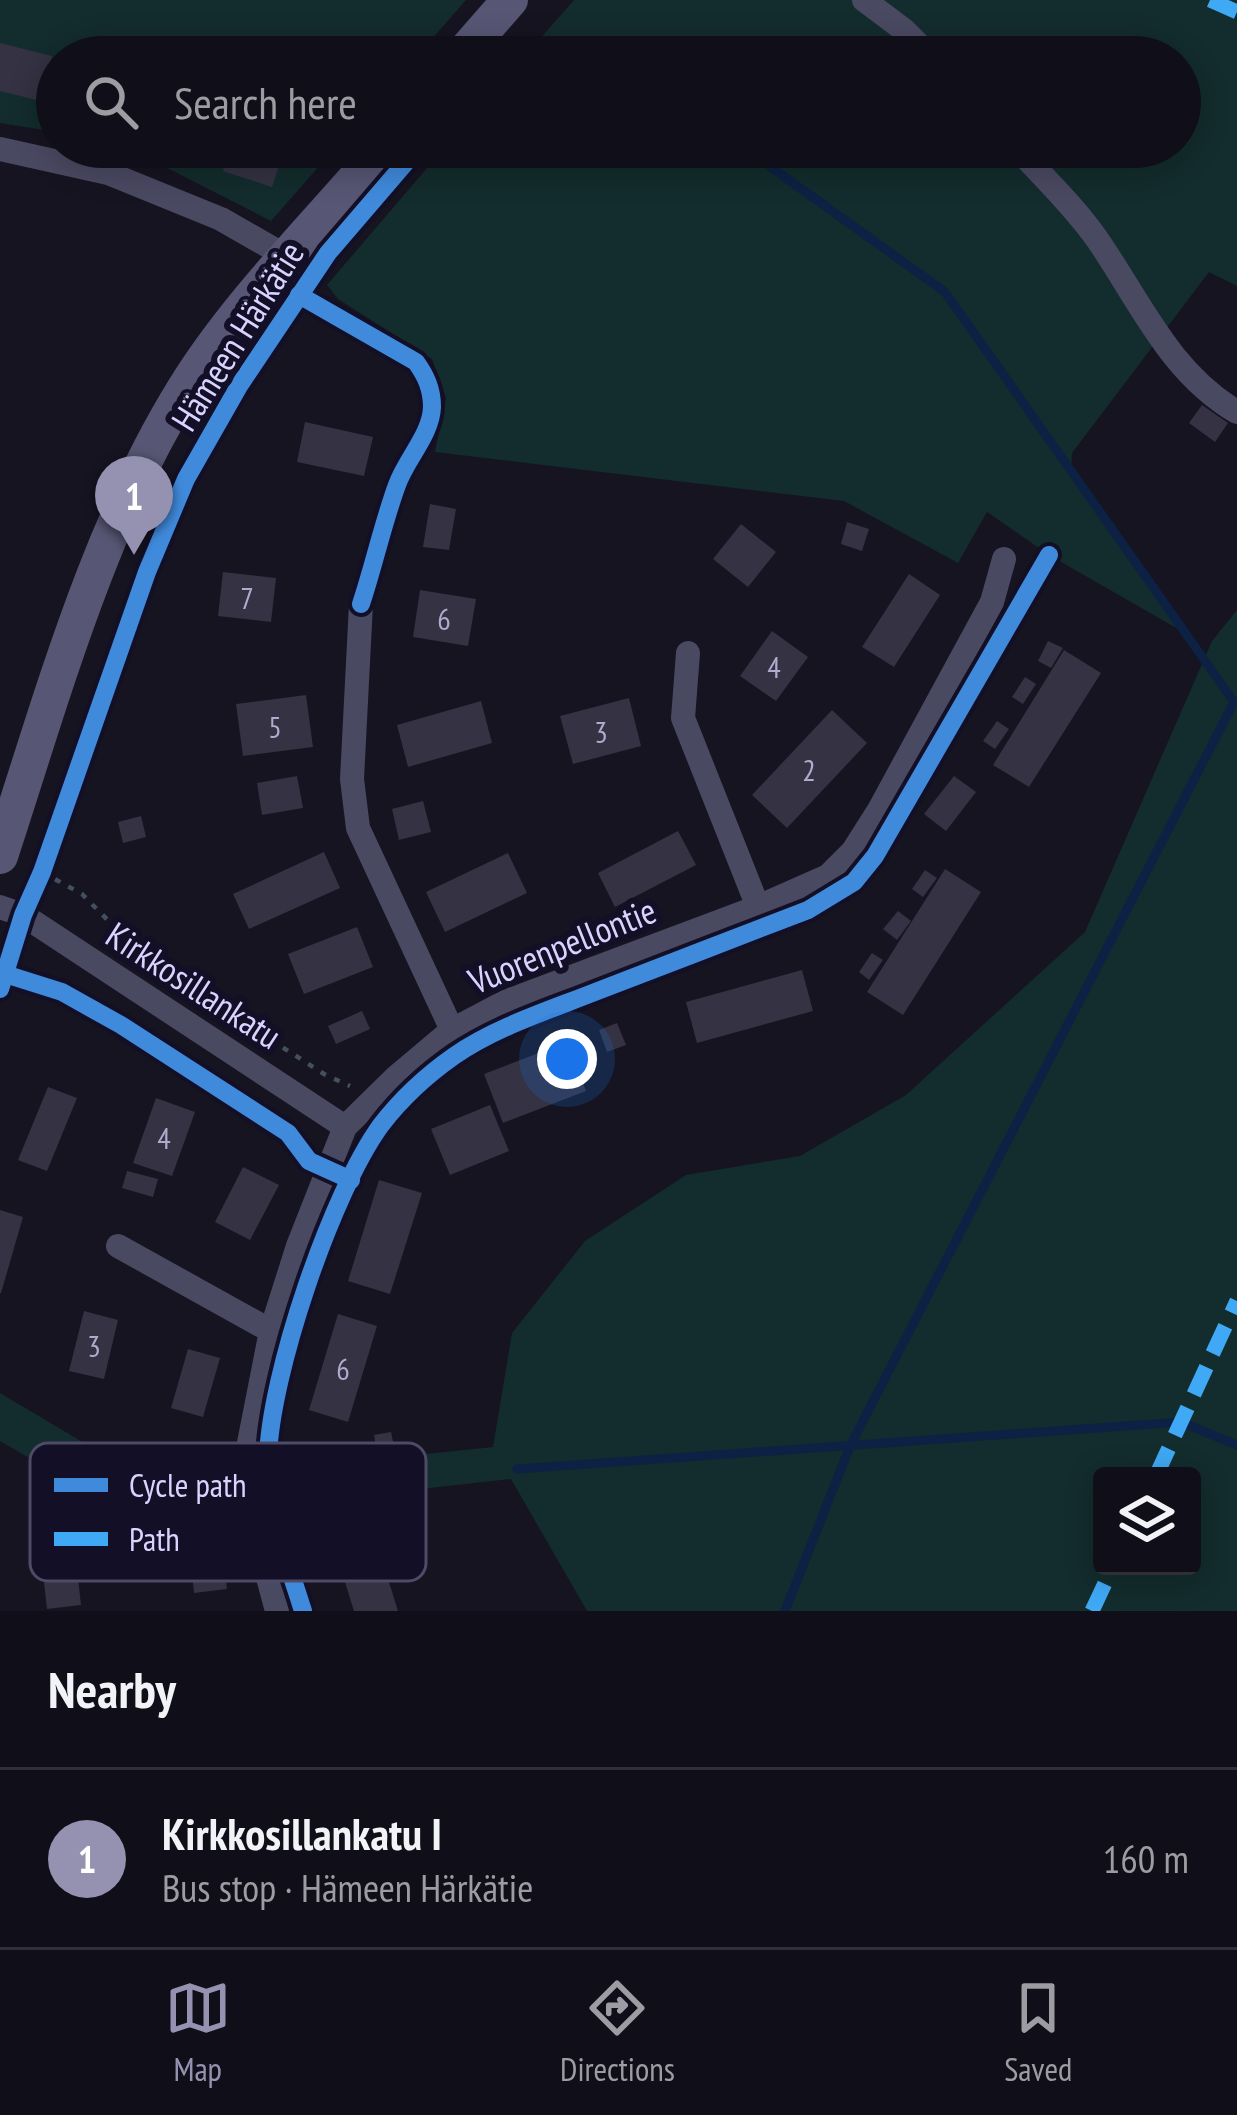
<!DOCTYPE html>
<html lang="en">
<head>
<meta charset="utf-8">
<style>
  body { margin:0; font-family:"PT Sans Narrow",sans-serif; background:#191822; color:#f1f3f6 }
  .controls { position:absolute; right:36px; bottom:36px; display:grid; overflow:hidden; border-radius:12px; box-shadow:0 6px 30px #0003 }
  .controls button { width:108px; height:108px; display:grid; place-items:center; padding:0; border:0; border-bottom:3px solid #302f38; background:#100f19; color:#f1f3f6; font:60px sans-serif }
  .you { position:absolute; left:567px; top:1059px; width:42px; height:42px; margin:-30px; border:9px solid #fff; border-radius:50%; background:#1a73e8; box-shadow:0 0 0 18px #1a73e833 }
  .badge { display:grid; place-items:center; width:78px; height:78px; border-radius:50%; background:#9591b1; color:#fff; font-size:39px; font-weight:700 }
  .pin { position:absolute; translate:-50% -99px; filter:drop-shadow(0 3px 6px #0008) }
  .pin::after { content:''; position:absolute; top:63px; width:42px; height:36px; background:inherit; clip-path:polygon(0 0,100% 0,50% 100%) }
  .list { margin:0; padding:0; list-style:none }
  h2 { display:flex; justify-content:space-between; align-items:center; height:156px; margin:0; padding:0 48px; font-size:51px }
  h2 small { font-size:39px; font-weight:400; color:#9c9ca2 }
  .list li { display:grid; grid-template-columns:78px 1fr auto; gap:36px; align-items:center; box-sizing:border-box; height:180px; padding:0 48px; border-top:3px solid #302f38 }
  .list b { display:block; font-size:45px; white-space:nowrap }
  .list p { margin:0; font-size:39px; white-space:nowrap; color:#9c9ca2 }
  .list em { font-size:39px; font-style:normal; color:#9c9ca2 }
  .icon { flex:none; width:66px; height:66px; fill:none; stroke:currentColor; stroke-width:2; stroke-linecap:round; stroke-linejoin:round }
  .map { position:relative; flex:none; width:1237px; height:1611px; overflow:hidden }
  .search { position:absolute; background:#100f19; box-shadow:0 6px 30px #0003; left:36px; right:36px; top:36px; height:132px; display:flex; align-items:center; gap:30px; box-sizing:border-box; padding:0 42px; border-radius:66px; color:#9c9ca2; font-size:45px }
  .sheet { height:336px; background:#100f19 }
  nav { display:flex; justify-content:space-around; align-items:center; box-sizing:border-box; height:168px; border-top:3px solid #302f38; background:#100f19; font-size:33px; color:#9c9ca2 }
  nav a { display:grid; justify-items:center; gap:6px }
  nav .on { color:#9591b1 }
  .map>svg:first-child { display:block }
  .green { fill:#132c2d; fill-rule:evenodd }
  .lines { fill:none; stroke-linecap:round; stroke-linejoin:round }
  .stream { stroke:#0d2144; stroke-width:9 }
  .building { fill:#343243 }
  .path { stroke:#44505f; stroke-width:4.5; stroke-dasharray:6 9; stroke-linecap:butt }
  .street { stroke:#4a4962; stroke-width:24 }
  .secondary { stroke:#575674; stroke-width:36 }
  .quiet { stroke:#3fa9f5; stroke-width:15; stroke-dasharray:30 15; stroke-linecap:butt }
  .cycleway-casing { stroke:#130f26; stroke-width:26 }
  .cycleway { stroke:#408adc; stroke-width:18 }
  .labels { text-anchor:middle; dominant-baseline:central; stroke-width:12; stroke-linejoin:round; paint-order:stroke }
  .number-label { font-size:30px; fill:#b0acd0 }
  .street-label { font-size:36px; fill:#d9d4ff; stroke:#130f26 }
  .key { fill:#130f26; stroke:#4e4a67; stroke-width:3 }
  .key-label { font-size:33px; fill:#d9d4ff }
</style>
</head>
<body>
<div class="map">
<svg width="1237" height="1611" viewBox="0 0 1237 1611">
  <rect width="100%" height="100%" fill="#161421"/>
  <g class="green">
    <path d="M0,0h466l-50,57h-359v75l-57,-9z"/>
    <path d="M574,0h663v286l-28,-14 -137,181 -1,17 114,163 -136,-78 -62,-43 -29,51 -114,-62 -409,-49 11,-54 -14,-39 -94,-60 -11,-14 118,-138h735v-90h-656z"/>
    <path d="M126,147h210l-65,74z"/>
    <path d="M1237,610v1001h-650l-76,-132 -224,25 -6,-35 212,-22 19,-114 73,-92 101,-66 114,-19 106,-61 179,-163 127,-291zM1102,1476h90v90h-90z"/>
    <path d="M0,1393l138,82 32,10 46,-7 6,23 -99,12 -123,-72z"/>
  </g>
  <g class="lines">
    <g class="stream">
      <path d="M743,147l202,145 289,410 -384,744 -65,165"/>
      <path d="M517,1469l664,-47 56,23"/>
    </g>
  </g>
  <g class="building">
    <path d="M0,43l52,13 -11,45 -41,-10z"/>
    <path d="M231,147l54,1 -13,39 -49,-16z"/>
    <path d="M1202,405l26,18 -13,19 -26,-19z"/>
    <path d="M305,422l68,15 -9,39 -67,-14z"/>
    <path d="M430,504l26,5 -7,41 -26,-3z"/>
    <path d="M847,522l22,7 -7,22 -21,-7z"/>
    <path d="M741,524l35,28 -28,35 -35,-28z"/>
    <path d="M223,572l53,6 -5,44 -53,-6z"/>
    <path d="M909,574l31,21 -46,72 -32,-20z"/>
    <path d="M420,590l56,9 -8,47 -55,-9z"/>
    <path d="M772,631l36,26 -32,44 -36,-25z"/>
    <path d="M1048,641l15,7 -12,20 -13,-7z"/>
    <path d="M1064,650l37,23 -72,114 -36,-22z"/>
    <path d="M1025,677l11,7 -13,20 -11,-7z"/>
    <path d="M306,695l7,52 -70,9 -7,-52z"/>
    <path d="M629,698l12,48 -68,18 -13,-48z"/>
    <path d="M481,701l11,42 -84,24 -11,-42z"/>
    <path d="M832,710l35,33 -80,85 -35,-33z"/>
    <path d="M997,721l12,8 -14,20 -12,-8z"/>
    <path d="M297,776l6,32 -41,7 -5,-32z"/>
    <path d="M954,776l22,16 -30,39 -22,-17z"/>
    <path d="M423,801l8,31 -32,8 -7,-31z"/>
    <path d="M141,816l5,21 -23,6 -5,-21z"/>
    <path d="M678,831l18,34 -81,42 -17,-34z"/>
    <path d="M324,852l16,36 -91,41 -16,-35z"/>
    <path d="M508,853l19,40 -82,39 -19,-40z"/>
    <path d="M945,869l36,23 -78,123 -36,-23z"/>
    <path d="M925,870l12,8 -14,19 -11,-8z"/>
    <path d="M898,911l13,10 -14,19 -14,-11z"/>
    <path d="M357,927l16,40 -69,27 -16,-40z"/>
    <path d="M872,953l11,7 -14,20 -10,-8z"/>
    <path d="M802,970l11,41 -116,32 -11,-41z"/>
    <path d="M362,1011l8,18 -34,15 -8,-18z"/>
    <path d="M617,1023l9,22 -19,7 -8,-22z"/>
    <path d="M567,1042l19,49 -83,32 -19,-49z"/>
    <path d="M48,1087l29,11 -30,73 -29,-11z"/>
    <path d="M156,1098l39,14 -23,64 -39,-13z"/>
    <path d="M490,1105l19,46 -59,24 -19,-46z"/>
    <path d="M243,1167l36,18 -29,55 -35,-18z"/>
    <path d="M127,1171l31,8 -5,18 -31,-9z"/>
    <path d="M379,1180l43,13 -32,101 -42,-13z"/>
    <path d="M0,1210l23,7 -22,76h-1z"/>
    <path d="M84,1311l34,9 -14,59 -35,-8z"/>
    <path d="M338,1314l39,12 -29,96 -39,-12z"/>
    <path d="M188,1349l32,9 -17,59 -32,-9z"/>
    <path d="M391,1432l4,19 -18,2 -3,-18z"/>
    <path d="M366,1509l32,102h-44l-28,-90z"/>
    <path d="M72,1525l9,80 -34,4 -9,-80z"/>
    <path d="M220,1530l7,59 -33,4 -6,-60z"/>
  </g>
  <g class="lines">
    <path class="path" d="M42,872l40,22 65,66 177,114 26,12"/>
    <g class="street">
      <path d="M864,0l40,30 27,27"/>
      <path d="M1016,147c27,30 58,59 81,92 43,62 72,133 140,173"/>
      <path d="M0,149l108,24 113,46 68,39"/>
      <path d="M361,604l-9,175 6,49 94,202"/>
      <path d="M688,653l-5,65 75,189"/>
      <path d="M0,907l23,8 322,212"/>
      <path d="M118,1246l153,85"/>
      <path d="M277,1611l-21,-78 -11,-70 26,-132 27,-85 47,-119 50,-49 57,-48 53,-28 253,-95 70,-31 25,-25 26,-41 113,-208 12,-43"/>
    </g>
    <g class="secondary">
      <path d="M460,57l50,-57"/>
      <path d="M0,856c52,-158 97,-326 185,-468 53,-86 133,-164 198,-241"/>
    </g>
    <g class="quiet">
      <path d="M1210,0l27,12"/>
      <path d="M289,258l10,37"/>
      <path d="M1156,1476l81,-175"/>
      <path d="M1092,1611l21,-45"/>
    </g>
    <defs>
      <g id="cycleway">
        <path d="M299,295l117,67c10,14 16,27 16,45 -1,28 -26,52 -35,78 -14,38 -23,80 -36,119"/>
        <path d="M5,974l57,18 59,33 167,108 21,28 42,19"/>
        <path d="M0,989l23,-74 19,-43 105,-300 39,-93 53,-93 89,-133 91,-106"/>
        <path d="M303,1611c-15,-49 -36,-99 -35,-151 1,-83 64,-268 113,-335 20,-26 46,-50 73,-69 42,-29 93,-45 141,-64 71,-27 142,-55 213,-82l46,-28 21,-26 174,-301"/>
      </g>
    </defs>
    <use href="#cycleway" class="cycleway-casing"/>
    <use href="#cycleway" class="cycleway"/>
  </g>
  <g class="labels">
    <g class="number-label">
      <text x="247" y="597">7</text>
      <text x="444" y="618">6</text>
      <text x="774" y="666">4</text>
      <text x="275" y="726">5</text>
      <text x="601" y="731">3</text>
      <text x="809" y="769">2</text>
      <text x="164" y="1137">4</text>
      <text x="94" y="1345">3</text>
      <text x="343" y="1368">6</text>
    </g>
    <g class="street-label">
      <text transform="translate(237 336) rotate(-58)">Hämeen Härkätie</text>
      <text transform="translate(562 945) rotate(-22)">Vuorenpellontie</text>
      <text transform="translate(194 985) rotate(33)">Kirkkosillankatu</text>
    </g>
  </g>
  <rect x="30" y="1443" width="396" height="138" rx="18" class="key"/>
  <rect x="54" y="1478" width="54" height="14" fill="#408adc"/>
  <rect x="54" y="1532" width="54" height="14" fill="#3fa9f5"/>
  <g class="key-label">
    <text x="129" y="1497">Cycle path</text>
    <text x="129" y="1551">Path</text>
  </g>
</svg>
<div class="controls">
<button><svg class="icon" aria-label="layers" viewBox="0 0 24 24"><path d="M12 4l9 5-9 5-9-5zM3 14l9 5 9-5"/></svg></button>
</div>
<div class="you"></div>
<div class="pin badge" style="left:134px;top:555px">1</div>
<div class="search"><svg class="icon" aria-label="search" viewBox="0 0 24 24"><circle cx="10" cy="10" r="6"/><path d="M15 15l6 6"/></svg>Search here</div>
</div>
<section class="sheet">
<h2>Nearby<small></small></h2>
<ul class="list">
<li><span class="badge">1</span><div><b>Kirkkosillankatu I</b><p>Bus stop · Hämeen Härkätie</p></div><em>160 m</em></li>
</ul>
</section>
<nav>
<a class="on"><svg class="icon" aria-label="map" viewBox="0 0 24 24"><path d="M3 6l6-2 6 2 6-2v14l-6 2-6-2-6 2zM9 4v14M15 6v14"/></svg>Map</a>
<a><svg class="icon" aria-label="directions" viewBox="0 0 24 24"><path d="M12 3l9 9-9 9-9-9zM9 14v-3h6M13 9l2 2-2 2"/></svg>Directions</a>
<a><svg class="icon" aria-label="saved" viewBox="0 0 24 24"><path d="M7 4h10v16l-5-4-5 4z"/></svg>Saved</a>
</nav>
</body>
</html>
